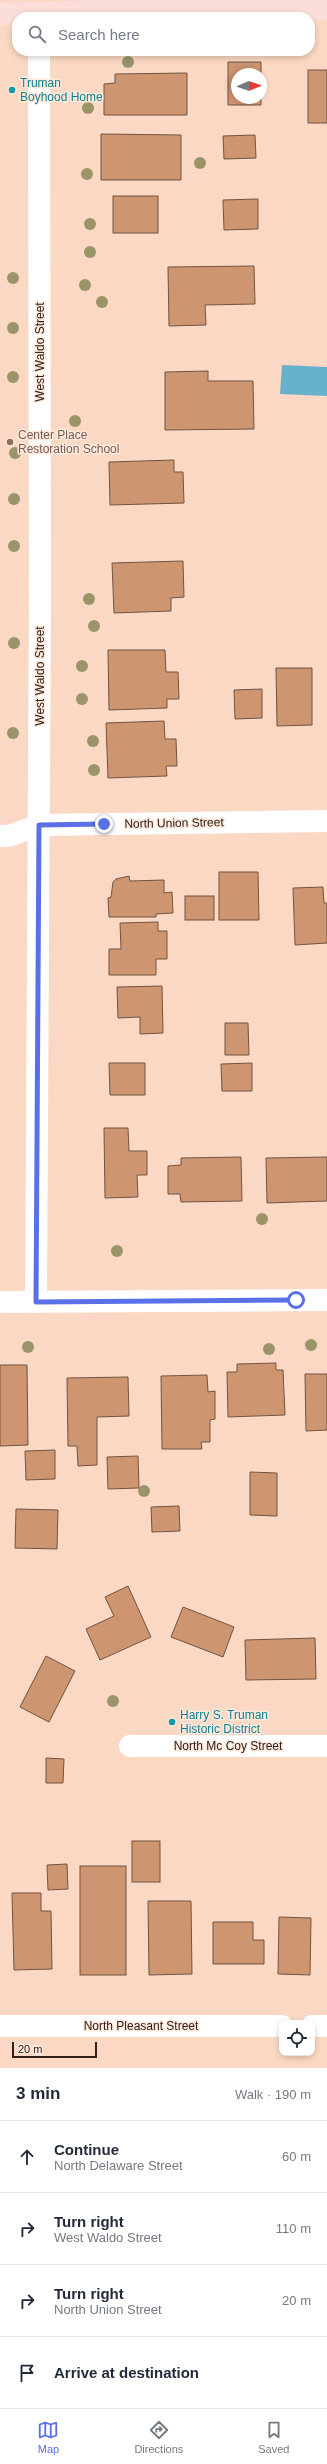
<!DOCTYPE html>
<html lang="en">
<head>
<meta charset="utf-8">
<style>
  body { margin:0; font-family:Arial,sans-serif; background:#f2f2f3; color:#1f2937 }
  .controls { position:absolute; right:12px; bottom:12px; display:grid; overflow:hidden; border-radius:8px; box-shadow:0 2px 6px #0003 }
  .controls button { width:36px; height:36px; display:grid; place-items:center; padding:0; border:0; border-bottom:1px solid #e0e1e3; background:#fff; color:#1f2937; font:20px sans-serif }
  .compass { position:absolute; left:231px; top:68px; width:36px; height:36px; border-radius:50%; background:#fff; box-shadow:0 2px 6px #0003; rotate:88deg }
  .scale { position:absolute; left:12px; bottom:10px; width:85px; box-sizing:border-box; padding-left:4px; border:2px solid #2d2119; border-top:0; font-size:11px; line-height:14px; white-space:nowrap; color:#2d2119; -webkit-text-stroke:3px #fee9dc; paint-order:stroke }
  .stop { position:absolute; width:12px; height:12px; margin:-9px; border:3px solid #5a70e7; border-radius:50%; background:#fff }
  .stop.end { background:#5a70e7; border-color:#fff; box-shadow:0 1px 4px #0008 }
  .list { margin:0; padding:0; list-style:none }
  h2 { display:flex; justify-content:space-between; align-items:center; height:52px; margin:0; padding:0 16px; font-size:17px }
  h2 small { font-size:13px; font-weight:400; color:#747a83 }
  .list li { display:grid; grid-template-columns:26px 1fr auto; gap:12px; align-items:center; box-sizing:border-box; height:72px; padding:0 16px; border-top:1px solid #e0e1e3 }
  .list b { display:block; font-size:15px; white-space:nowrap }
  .list p { margin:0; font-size:13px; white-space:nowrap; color:#747a83 }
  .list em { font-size:13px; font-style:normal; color:#747a83 }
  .icon { flex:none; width:22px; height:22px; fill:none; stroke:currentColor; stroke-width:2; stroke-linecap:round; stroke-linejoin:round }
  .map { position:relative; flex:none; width:327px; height:2068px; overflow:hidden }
  .search { position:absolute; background:#fff; box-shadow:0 2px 6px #0003; left:12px; right:12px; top:12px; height:44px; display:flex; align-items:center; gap:10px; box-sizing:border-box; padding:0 14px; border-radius:16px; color:#747a83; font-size:15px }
  .sheet { height:340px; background:#fff }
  nav { display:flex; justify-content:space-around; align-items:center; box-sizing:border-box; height:56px; border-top:1px solid #e0e1e3; background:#fff; font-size:11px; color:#747a83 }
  nav a { display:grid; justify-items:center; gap:2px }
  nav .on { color:#5a70e7 }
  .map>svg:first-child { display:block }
  .water { fill:#66b2cd }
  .building { fill:#ce9571; stroke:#715442; fill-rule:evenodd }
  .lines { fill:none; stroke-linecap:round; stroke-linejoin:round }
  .minor { stroke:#fff; stroke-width:22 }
  .secondary { stroke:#fbddd9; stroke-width:22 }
  .tree { fill:#9a9468 }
  .route { stroke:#5a70e7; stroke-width:5 }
  .culture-dot { fill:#0f9aa8; stroke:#fee9dc; stroke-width:1.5 }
  .education-dot { fill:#8d6e63; stroke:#fee9dc; stroke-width:1.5 }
  .labels { text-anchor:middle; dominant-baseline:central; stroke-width:3; stroke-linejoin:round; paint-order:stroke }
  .culture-label { font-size:12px; fill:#0d838f; stroke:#fee9dc; text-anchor:start }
  .street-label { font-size:12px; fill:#2d2119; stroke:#fee9dc }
  .education-label { font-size:12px; fill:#785e54; stroke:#fee9dc; text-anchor:start }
</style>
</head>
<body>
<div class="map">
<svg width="327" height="2068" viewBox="0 0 327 2068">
  <rect width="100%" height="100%" fill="#fbd8c3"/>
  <path class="water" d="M282,365l45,2v29l-47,-2z"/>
  <g class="building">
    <path d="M228,62h33v43h-33zM237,74h24v24h-24z"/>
    <rect x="308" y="70" width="19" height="53"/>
    <path d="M187,73v42h-83v-31l11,-1v-9z"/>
    <path d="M101,134l80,1v45h-80z"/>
    <path d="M255,135l1,23 -32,1 -1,-23z"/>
    <rect x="113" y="196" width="45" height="37"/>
    <path d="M258,199v30l-34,1 -1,-30z"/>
    <path d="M254,266l1,38 -50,1 1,20 -37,1 -1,-59z"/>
    <path d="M208,371v10h45l1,48 -89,1v-58z"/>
    <path d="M174,460v12h9l1,31 -74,2 -1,-43z"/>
    <path d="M183,561l1,36 -13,1v13l-57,2 -2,-50z"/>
    <path d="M108,650h57l1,22h12l1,27h-12v9l-58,2z"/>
    <path d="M276,668h36v57l-35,1z"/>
    <path d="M262,689v29l-27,1 -1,-29z"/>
    <path d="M164,721l1,18h11l1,27h-11l1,10 -59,2 -2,-55z"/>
    <path d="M219,872h39l1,48h-40z"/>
    <path d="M129,876l1,5 34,-1v13l8,-1 1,21 -17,1v3h-47l-1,-19 3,-1 2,-15 3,-3z"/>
    <path d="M323,887l1,16h3v40l-32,2 -2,-57z"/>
    <rect x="185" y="896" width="29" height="24"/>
    <path d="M158,922v9h9v28h-11v16h-47v-26h12l-1,-26z"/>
    <path d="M162,986l1,47 -23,1v-17l-22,1 -1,-31z"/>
    <path d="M225,1023h23l1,32h-24z"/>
    <path d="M109,1063h36v32h-35z"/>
    <path d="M252,1063v28h-30l-1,-27z"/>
    <path d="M104,1128h24l1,23h18v24h-10l1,22 -33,1z"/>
    <path d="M241,1157l1,44 -61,1 -1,-8h-12v-28l13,-1v-7z"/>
    <path d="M327,1157v44l-60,2 -1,-45z"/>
    <path d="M276,1363v7h7l2,45 -57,2 -1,-45h10v-8z"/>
    <path d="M0,1365h27l1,80 -28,1z"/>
    <path d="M305,1374h22v56l-21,1z"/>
    <path d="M207,1375l1,17 7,-1v28l-5,1v22h-9l1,7h-40l-1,-73z"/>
    <path d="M128,1377l1,39 -32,1v48l-19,1 -1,-20h-9l-1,-68z"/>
    <path d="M55,1450v29l-29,1 -1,-29z"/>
    <path d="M138,1456l1,32 -31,1 -1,-32z"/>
    <path d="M250,1472l27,1v43l-27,-1z"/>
    <path d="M179,1506l1,25 -28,1 -1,-25z"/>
    <path d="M16,1509l42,1 -1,39 -42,-1z"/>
    <path d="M128,1586l23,51 -51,23 -14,-31 28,-13 -9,-19z"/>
    <path d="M183,1607l51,20 -11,30 -52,-20z"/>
    <path d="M315,1638l1,41 -70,1 -1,-40z"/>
    <path d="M46,1656l29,15 -26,51 -29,-15z"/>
    <path d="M46,1758l18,1 -1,24h-17z"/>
    <rect x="132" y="1841" width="28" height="41"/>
    <path d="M67,1864l1,25 -20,1 -1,-25z"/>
    <rect x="80" y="1866" width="46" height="109"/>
    <path d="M12,1893h29v18h10l1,58 -38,1z"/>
    <path d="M148,1901h43l1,73 -43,1z"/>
    <path d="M279,1917l32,1 -1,57 -32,-1z"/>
    <path d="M213,1922h40v18h11v24h-51z"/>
  </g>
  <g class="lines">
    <g class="minor">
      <path d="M0,836h9l30,-11 288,-4"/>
      <path d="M0,1302l327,-2"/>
      <path d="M36,1302l4,-704 -1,-547"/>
      <path d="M130,1746h197"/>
      <path d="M0,2026h282"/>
      <path d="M312,2026h15"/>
    </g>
    <path class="secondary" d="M0,14l193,-6 134,1"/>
  </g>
  <g class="tree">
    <circle cx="128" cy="62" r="6"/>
    <circle cx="88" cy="108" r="6"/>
    <circle cx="200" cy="163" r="6"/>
    <circle cx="87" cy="174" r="6"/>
    <circle cx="90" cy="224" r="6"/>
    <circle cx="90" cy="252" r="6"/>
    <circle cx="13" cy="278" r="6"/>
    <circle cx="85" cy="285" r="6"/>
    <circle cx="102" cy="302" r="6"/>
    <circle cx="13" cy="328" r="6"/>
    <circle cx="13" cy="377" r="6"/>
    <circle cx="75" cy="421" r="6"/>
    <circle cx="15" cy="453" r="6"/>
    <circle cx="14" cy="499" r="6"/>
    <circle cx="14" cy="546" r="6"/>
    <circle cx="89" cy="599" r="6"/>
    <circle cx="94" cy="626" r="6"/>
    <circle cx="14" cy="643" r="6"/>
    <circle cx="82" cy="666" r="6"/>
    <circle cx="82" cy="699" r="6"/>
    <circle cx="13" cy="733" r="6"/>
    <circle cx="93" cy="741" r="6"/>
    <circle cx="94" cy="770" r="6"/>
    <circle cx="262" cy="1219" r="6"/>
    <circle cx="117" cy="1251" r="6"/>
    <circle cx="311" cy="1345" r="6"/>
    <circle cx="28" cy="1347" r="6"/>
    <circle cx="269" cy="1349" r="6"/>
    <circle cx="144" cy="1491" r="6"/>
    <circle cx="113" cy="1701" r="6"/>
  </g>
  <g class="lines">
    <path class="route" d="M104,824l-65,1 -3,477 260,-2"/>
  </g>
  <g class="culture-dot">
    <circle cx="12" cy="90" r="4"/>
    <circle cx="172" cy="1722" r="4"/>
  </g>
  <circle class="education-dot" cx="10" cy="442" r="4"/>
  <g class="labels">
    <g class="culture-label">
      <text x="20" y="83">Truman<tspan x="20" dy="14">Boyhood Home</tspan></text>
      <text x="180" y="1715">Harry S. Truman<tspan x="180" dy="14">Historic District</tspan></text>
    </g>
    <g class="street-label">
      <text transform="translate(40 352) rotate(-90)">West Waldo Street</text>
      <text transform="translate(40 676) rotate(-90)">West Waldo Street</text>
      <text transform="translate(174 823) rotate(-1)">North Union Street</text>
      <text x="228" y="1746">North Mc Coy Street</text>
      <text x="141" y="2026">North Pleasant Street</text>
    </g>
    <g class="education-label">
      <text x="18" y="435">Center Place<tspan x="18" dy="14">Restoration School</tspan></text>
    </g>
  </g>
</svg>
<div class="controls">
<button><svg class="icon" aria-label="locate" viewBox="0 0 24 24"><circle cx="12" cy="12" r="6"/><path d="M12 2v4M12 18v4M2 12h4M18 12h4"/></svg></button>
</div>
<svg class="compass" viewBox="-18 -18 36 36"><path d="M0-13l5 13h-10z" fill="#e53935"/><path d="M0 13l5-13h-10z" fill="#747a83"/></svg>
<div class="scale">20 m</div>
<div class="stop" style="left:296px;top:1300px"></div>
<div class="stop end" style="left:104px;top:824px"></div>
<div class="search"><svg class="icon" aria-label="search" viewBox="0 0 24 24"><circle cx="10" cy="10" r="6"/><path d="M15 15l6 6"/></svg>Search here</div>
</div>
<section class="sheet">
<h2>3 min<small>Walk · 190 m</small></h2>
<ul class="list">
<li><svg class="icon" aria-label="ahead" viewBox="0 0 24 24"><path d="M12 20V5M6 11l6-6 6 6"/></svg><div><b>Continue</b><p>North Delaware Street</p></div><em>60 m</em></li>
<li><svg class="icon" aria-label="right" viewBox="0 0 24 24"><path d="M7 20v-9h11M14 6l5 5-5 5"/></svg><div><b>Turn right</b><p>West Waldo Street</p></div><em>110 m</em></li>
<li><svg class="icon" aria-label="right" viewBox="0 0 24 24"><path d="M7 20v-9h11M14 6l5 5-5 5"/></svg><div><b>Turn right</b><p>North Union Street</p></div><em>20 m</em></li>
<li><svg class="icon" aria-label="arrive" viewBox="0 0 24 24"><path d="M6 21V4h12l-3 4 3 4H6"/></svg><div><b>Arrive at destination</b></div></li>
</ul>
</section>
<nav>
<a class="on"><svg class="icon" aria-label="map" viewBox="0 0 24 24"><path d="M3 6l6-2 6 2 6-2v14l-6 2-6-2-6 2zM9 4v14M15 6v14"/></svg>Map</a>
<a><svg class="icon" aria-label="directions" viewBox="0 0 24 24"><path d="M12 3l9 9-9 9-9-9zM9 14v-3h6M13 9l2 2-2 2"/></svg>Directions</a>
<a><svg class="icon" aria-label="saved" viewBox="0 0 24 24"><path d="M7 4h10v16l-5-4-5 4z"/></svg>Saved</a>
</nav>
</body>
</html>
